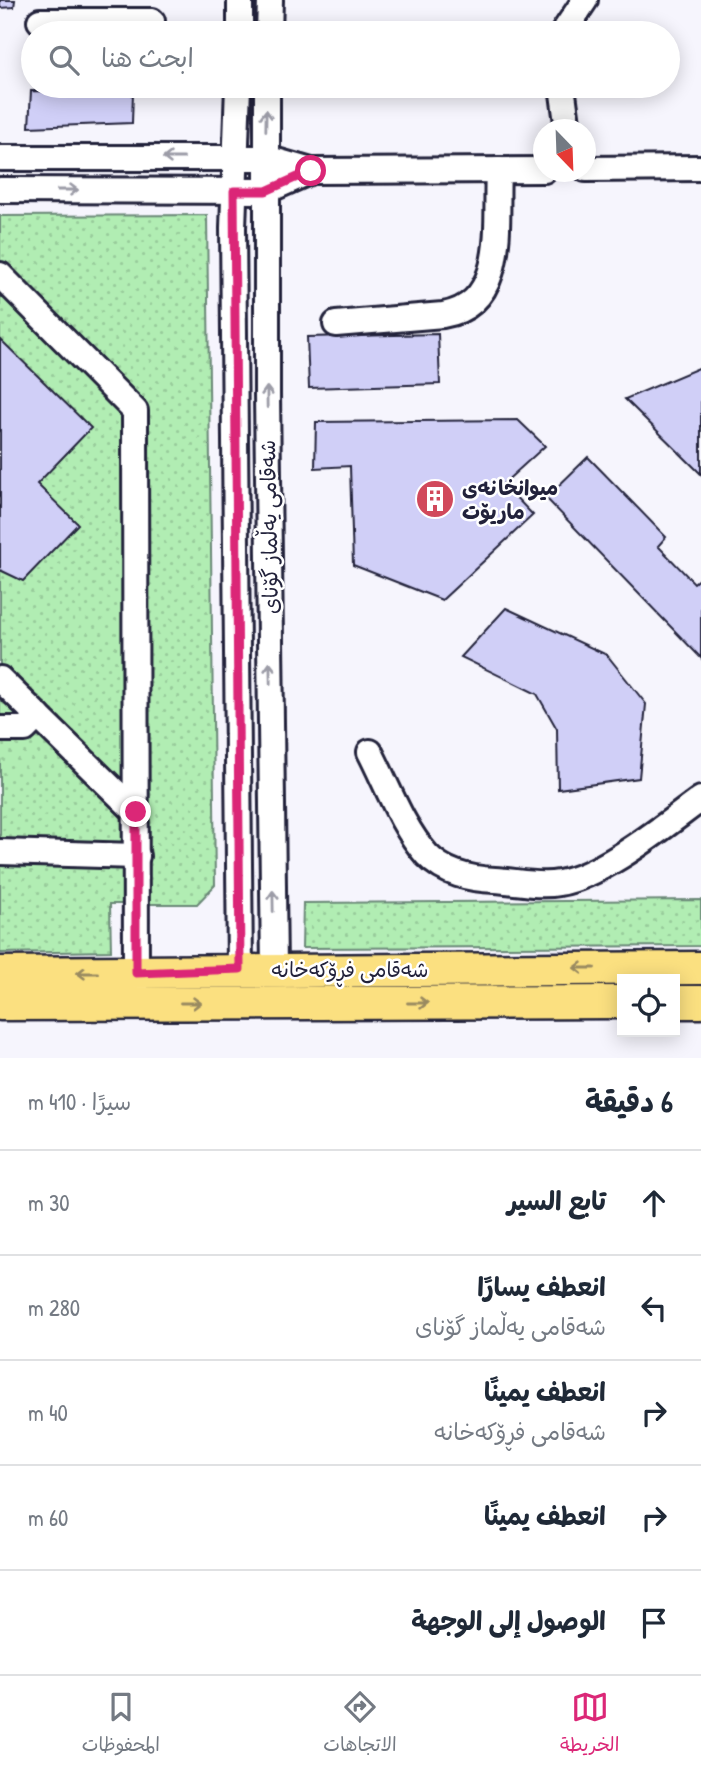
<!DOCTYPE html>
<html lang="ar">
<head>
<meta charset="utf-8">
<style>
  body { margin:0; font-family:"Patrick Hand","Playpen Sans Arabic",sans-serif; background:#f6f6f7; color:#1f2937; direction:rtl }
  .controls { position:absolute; right:21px; bottom:21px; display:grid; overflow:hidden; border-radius:0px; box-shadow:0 4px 18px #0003 }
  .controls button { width:63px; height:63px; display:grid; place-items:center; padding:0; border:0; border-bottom:2px solid #e0e1e3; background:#fff; color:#1f2937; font:35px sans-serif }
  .compass { position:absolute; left:533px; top:119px; width:63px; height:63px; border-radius:50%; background:#fff; box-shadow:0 4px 18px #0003; rotate:157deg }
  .stop { position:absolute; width:21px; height:21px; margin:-16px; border:5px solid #db2777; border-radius:50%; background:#fff }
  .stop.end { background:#db2777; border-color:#fff; box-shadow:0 2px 7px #0008 }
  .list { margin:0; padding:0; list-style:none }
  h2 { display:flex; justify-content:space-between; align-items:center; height:91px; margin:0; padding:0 28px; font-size:30px }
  h2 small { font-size:23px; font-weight:400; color:#747a83 }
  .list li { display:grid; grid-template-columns:46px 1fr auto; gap:21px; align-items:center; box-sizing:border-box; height:105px; padding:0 28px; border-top:2px solid #e0e1e3 }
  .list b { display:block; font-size:26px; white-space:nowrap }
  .list p { margin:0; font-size:23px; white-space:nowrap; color:#747a83 }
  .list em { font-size:23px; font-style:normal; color:#747a83 }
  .icon { flex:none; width:38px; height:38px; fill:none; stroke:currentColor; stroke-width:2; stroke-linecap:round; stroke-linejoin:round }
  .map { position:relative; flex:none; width:701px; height:1058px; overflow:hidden; direction:ltr }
  .search { position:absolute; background:#fff; box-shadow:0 4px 18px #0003; left:21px; right:21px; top:21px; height:77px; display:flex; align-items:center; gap:18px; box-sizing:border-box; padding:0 24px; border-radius:38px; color:#747a83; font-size:26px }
  .sheet { height:616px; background:#fff }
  nav { display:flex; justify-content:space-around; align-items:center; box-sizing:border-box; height:98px; border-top:2px solid #e0e1e3; background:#fff; font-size:19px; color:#747a83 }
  nav a { display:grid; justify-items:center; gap:4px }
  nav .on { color:#db2777 }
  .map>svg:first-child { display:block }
  .grass { fill:url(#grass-dots); stroke:#6a8877; stroke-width:2 }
  .building { fill:#d0cff7; stroke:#22223b; stroke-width:2 }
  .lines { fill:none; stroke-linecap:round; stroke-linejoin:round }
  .minor-casing { stroke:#22223b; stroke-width:30 }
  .major-casing { stroke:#22223b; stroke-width:37 }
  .minor { stroke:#fff; stroke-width:24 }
  .major { stroke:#fbe080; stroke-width:32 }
  .oneway { stroke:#9c9ca7 }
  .oneway2 { stroke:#998a61 }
  .route { stroke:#db2777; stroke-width:9 }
  .labels { text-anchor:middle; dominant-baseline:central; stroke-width:5; stroke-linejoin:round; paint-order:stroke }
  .poi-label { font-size:21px; font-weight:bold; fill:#22223b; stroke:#fff; text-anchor:start }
  .street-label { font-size:21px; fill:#22223b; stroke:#fff }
</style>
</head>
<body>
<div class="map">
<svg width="701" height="1058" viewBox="0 0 701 1058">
  <defs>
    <pattern id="grass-dots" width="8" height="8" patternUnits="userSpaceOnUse" patternTransform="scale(1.75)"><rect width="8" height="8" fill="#b1edb3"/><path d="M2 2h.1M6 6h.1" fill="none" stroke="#98cb9b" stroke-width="1.8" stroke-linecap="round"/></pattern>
  </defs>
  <rect width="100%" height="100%" fill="#f6f5fd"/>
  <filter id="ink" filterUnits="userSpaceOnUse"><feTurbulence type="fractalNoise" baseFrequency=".0143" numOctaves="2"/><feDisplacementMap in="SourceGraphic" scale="14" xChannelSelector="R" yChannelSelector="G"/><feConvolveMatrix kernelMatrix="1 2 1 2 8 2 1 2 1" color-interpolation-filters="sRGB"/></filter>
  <g filter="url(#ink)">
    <g class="grass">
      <path d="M207,215l8,670 -18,19h-87l1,47 -111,2v-737z"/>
      <path d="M701,900v46l-399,2 1,-45z"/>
    </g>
    <g class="building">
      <path d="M0,0h15l-1,7 -14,1z"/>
      <path d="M31,91l102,1 -1,31 -103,4z"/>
      <path d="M438,334l2,50 -131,4 -2,-51z"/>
      <path d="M0,339l91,89 -54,56 41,40 -55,57 -23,-11z"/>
      <path d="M701,367v107l-76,-75z"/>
      <path d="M518,420l27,26 -42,38 30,31 -91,85 -89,-35 -3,-99 -35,2 1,-46z"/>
      <path d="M588,457l78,80 -8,9 36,37 7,-6v81l-155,-160z"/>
      <path d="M506,608l101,47 39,49 -7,74 -81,11 -1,-60 -20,-35 -76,-37z"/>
    </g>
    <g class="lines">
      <defs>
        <g id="minor">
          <path d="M40,21h112"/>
          <path d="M240,33v-33"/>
          <path d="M269,33l1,-33"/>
          <path d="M563,33l22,-33"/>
          <path d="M238,86l-5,142 7,741"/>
          <path d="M267,86v308l7,575"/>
          <path d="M562,86l6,44"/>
          <path d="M0,158h266l45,13 233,-1"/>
          <path d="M586,169l115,-1"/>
          <path d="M0,190l266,1 45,-20"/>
          <path d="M0,275l135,136 1,578"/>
          <path d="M336,324l107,-9c66,-11 52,-94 55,-145"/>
          <path d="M0,679l136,133"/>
          <path d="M0,729h25l13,-13"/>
          <path d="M370,752c17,33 32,75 57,103 18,19 43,24 68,25 20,1 44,7 64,3 44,-7 106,-58 142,-84"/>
          <path d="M0,852l137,4"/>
        </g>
        <g id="major">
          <path d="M0,973l701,-5"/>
          <path d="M675,1002h26"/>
          <path d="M0,1004l622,-2"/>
        </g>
      </defs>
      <use href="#minor" class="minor-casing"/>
      <use href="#major" class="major-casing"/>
      <use href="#minor" class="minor"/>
      <use href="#major" class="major"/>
    </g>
    <defs><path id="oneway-shaft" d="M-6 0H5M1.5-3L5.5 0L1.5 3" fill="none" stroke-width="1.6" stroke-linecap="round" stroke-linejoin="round" transform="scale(1.75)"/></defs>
    <g class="oneway">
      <use href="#oneway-shaft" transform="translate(266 120) rotate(-89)"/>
      <use href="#oneway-shaft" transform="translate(173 158) rotate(-180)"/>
      <use href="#oneway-shaft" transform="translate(68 190)"/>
      <use href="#oneway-shaft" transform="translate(267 397) rotate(-91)"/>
      <use href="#oneway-shaft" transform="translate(270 673) rotate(-91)"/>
      <use href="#oneway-shaft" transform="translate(273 901) rotate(-91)"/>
    </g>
    <g class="oneway2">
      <use href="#oneway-shaft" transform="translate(584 968) rotate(180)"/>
      <use href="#oneway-shaft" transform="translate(87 973) rotate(-180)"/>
      <use href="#oneway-shaft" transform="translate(191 1003)"/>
      <use href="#oneway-shaft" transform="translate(418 1003)"/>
    </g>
  </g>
  <g class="lines" filter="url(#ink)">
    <path class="route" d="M136,812v161l104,-4 -6,-778h32l45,-20"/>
  </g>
  <defs>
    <symbol id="building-disc" viewBox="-11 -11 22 22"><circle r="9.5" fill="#d1495b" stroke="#fff"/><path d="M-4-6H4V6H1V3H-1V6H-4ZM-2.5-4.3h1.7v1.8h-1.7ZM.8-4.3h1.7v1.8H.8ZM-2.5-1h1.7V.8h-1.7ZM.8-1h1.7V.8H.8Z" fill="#fff"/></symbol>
  </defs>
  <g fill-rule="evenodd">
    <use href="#building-disc" x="413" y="477" width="44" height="44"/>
  </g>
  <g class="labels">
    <g class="poi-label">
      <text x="462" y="487">میوانخانەی<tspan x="462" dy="24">ماریۆت</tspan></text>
    </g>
    <g class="street-label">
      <text transform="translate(269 527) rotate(-91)">شەقامی یەڵماز گۆنای</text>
      <text x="350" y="969">شەقامی فڕۆکەخانە</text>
    </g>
  </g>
</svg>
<div class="controls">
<button><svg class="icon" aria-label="locate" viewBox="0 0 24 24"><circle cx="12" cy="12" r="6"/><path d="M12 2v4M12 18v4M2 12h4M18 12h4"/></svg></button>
</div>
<svg class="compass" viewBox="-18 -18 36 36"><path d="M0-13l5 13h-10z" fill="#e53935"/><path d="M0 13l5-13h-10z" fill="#747a83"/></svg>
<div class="stop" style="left:311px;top:171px"></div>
<div class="stop end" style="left:136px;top:812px"></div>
<div class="search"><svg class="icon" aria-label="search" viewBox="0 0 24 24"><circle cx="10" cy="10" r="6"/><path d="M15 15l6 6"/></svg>ابحث هنا</div>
</div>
<section class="sheet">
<h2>6 دقيقة<small>سيرًا · 410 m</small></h2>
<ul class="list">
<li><svg class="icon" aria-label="ahead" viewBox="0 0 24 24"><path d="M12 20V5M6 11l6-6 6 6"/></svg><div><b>تابع السير</b></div><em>30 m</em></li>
<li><svg class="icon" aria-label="left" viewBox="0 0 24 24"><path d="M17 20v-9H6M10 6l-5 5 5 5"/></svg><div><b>انعطف يسارًا</b><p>شەقامی یەڵماز گۆنای</p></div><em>280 m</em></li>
<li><svg class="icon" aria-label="right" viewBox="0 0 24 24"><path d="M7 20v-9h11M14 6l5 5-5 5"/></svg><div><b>انعطف يمينًا</b><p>شەقامی فڕۆکەخانە</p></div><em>40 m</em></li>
<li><svg class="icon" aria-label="right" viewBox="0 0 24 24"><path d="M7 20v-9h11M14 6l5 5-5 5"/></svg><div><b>انعطف يمينًا</b></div><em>60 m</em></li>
<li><svg class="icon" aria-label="arrive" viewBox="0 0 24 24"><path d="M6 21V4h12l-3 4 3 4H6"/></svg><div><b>الوصول إلى الوجهة</b></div></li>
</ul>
</section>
<nav>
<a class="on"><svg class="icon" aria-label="map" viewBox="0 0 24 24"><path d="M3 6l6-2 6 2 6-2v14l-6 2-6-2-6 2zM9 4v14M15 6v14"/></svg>الخريطة</a>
<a><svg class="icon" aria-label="directions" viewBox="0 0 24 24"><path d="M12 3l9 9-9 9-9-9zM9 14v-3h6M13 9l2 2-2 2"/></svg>الاتجاهات</a>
<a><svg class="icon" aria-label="saved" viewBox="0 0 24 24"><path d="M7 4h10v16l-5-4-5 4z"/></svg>المحفوظات</a>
</nav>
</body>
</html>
